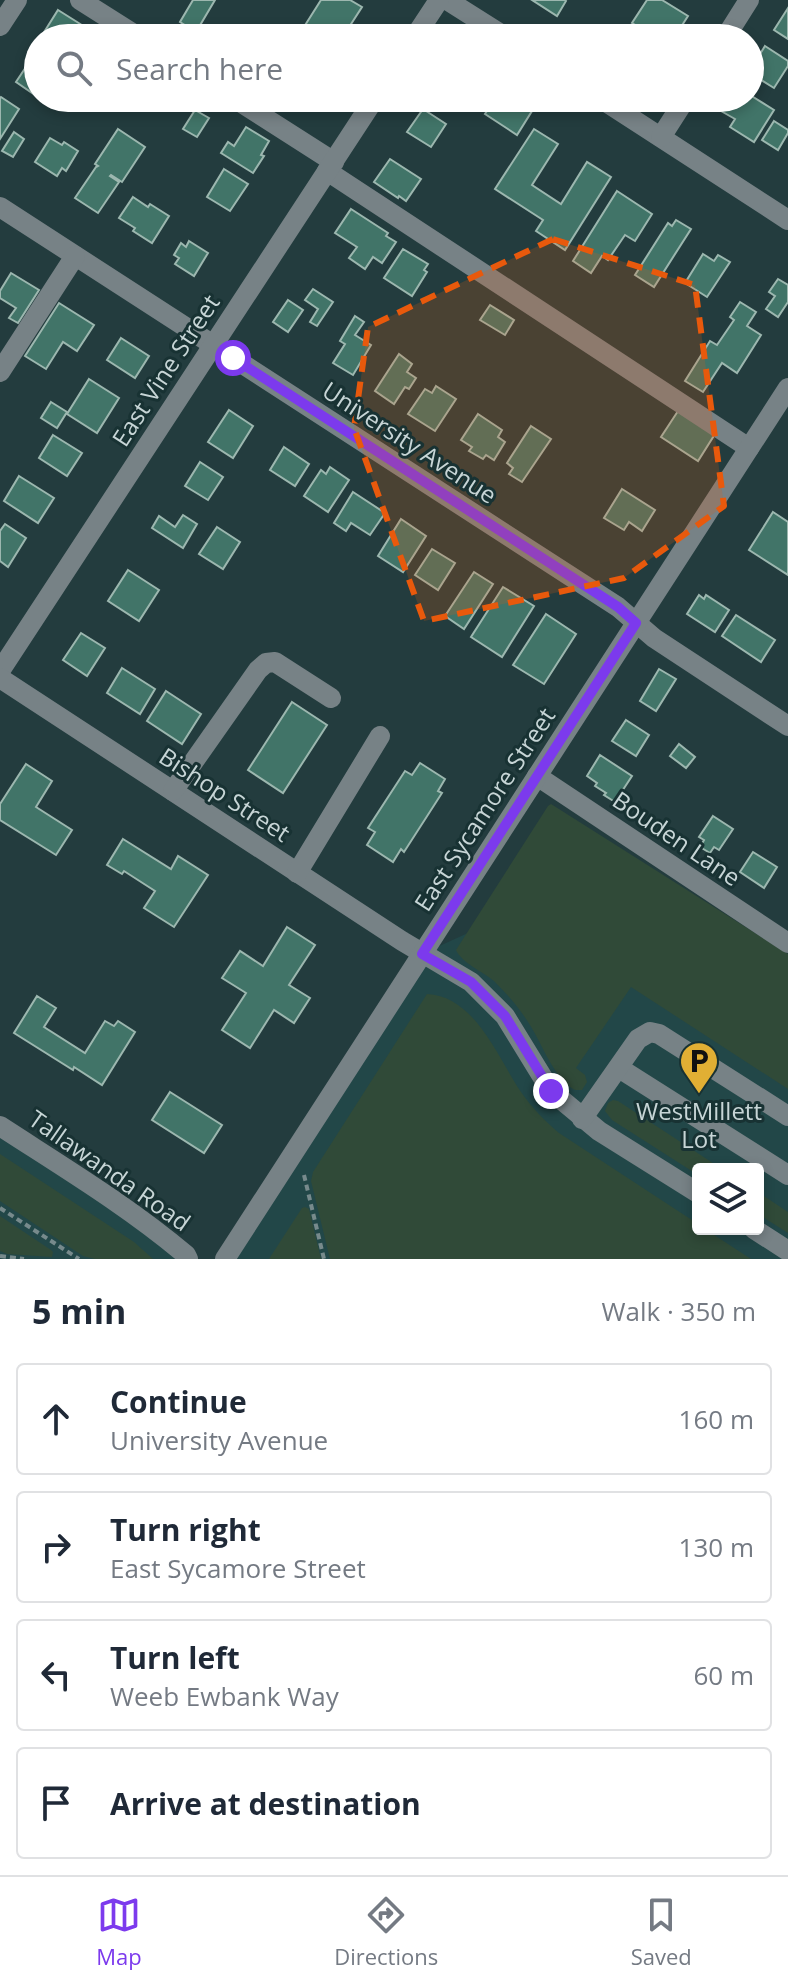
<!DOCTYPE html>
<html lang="en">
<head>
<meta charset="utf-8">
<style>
  body { margin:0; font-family:"Open Sans",sans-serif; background:#f2f2f3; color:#1f2937 }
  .controls { position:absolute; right:24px; bottom:24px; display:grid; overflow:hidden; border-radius:8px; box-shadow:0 4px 12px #0003 }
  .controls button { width:72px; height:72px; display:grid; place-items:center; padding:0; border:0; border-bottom:2px solid #e0e1e3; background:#fff; color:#1f2937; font:40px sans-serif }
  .stop { position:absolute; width:24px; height:24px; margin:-18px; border:6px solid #7c3aed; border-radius:50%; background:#fff }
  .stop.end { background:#7c3aed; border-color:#fff; box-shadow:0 2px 8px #0008 }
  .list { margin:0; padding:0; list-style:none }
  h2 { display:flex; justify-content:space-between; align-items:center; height:104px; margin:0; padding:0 32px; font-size:34px }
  h2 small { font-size:26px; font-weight:400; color:#747a83 }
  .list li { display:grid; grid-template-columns:52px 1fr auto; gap:24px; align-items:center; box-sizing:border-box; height:112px; margin:0 16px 16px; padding:0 16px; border:2px solid #e0e1e3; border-radius:8px }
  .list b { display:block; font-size:30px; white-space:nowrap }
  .list p { margin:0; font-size:26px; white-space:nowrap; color:#747a83 }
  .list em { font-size:26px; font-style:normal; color:#747a83 }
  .icon { flex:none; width:44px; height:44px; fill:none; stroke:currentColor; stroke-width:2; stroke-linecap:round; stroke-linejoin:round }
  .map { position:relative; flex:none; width:788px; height:1259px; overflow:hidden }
  .search { position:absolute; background:#fff; box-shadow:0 4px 12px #0003; left:24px; right:24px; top:24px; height:88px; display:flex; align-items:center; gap:20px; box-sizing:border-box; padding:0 28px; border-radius:44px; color:#747a83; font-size:30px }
  .sheet { height:616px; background:#fff }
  nav { display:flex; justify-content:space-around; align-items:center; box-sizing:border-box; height:112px; border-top:2px solid #e0e1e3; background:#fff; font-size:22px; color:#747a83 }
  nav a { display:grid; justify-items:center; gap:4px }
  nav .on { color:#7c3aed }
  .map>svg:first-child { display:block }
  .built { fill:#224748; fill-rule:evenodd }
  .green { fill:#304a38 }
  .building { fill:#417468; stroke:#9cb7af; stroke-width:2 }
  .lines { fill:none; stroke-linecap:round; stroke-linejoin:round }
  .path { stroke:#778a8c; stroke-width:4; stroke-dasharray:6 4; stroke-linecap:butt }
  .minor { stroke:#778286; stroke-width:20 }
  .route { stroke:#7c3aed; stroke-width:10 }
  .marked { fill:#e8590c; fill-opacity:0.2; stroke:#e8590c; stroke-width:6; stroke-dasharray:16 10; stroke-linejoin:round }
  .labels { text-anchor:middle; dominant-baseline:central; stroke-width:6; stroke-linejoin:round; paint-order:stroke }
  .street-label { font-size:24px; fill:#c7d5d6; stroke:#183233 }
  .poi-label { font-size:24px; fill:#c7d5d6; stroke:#183233 }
</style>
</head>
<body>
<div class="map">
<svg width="788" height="1259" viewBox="0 0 788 1259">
  <rect width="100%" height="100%" fill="#233c3e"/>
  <g class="built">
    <path d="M518,910l270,155v194h-556l190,-305zM698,1169h60v60h-60z"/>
    <path d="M0,1126l195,133h-195z"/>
  </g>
  <g class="green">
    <path d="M551,804l237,150v135l-157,-102 -55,81 9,7 2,7 -5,8c-6,0 -7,1 -12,-3 -20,-16 -29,-47 -44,-68 -9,-14 -20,-26 -32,-38 -12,-10 -32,-18 -38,-31l92,-144z"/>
    <path d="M427,994c48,2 71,64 94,98 11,16 24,29 38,41l139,91v5h7l46,30h-421l-19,-78 2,-9z"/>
    <path d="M613,1100l5,1 104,68h-24v6l-86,-55 -7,-9 3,-8z"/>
    <path d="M0,1154l134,88 19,17h-58l-12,-3 -83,-55z"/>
    <path d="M758,1192l30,20v21l-30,-19z"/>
    <path d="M305,1207l4,2 12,50h-52l33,-51z"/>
    <path d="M0,1216l51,34 2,2 -1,5 -45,-3 -7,-3z"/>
  </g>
  <g class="building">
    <path d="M193,0h22l-19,32 -16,-10z"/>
    <path d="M321,0h29l12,7 -20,31h-45z"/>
    <path d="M532,0h33l1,1 -9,15z"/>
    <path d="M647,0h15l26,16 -9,14 4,2 -4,6h-49l7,-12 -5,-3z"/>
    <path d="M788,8v31l-14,-9z"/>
    <path d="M58,10l27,17 -7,11 -37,-1z"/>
    <path d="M765,46l23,15v5l-14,22 -24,-15v-3z"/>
    <path d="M34,55l4,3v39l-22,-15z"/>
    <path d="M750,95l24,15 -20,32 -24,-15 5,-8 -21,-12 6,-9h30z"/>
    <path d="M1,97l18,12 -19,30v-41z"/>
    <path d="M495,98h16l2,1 -2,3 4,3 2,-3 15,9 -15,24 -32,-21z"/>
    <path d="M423,109l23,15 -15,23 -24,-15z"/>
    <path d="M195,110l14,8 -12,19 -14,-8z"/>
    <path d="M774,121l14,9v3l-10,17 -16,-10z"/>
    <path d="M246,127l23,14 -8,14 3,1 -11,17 -32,-20 7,-11 6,4z"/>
    <path d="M118,129l27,18 -23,35 -11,-7 -1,1 9,6 -21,31 -23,-15 21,-31 2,-1 -3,-2z"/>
    <path d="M534,129l24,15 -26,41 29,19 26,-42 24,15 -46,73 -29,-19 7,-11 -48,-31z"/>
    <path d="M14,132l10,7 -11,18 -11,-6z"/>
    <path d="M50,138l12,7 2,-3 14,9 -12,20 -4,-3 -5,8 -22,-14z"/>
    <path d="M390,159l31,20 -15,22 -7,-5 -1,2 -24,-16z"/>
    <path d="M224,169l24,15 -18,27 -23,-14z"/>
    <path d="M617,191l35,23 -17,27 -10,-6 -17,25 -6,-4 -11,17 -18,-12z"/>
    <path d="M133,197l15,10 2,-3 19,12 -17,27 -19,-12 2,-3 -16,-10z"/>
    <path d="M351,209l37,24 -2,3 10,6 -14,21 -9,-6 -8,12 -16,-11 8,-11 -22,-14z"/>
    <path d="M676,220l15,9 -37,58 -19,-12 33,-52 4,3z"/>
    <path d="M189,241l19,12 -14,23 -19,-12 4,-6 -5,-3 7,-12 5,4z"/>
    <path d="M403,249l25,15 -4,6 3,2 -15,24 -28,-18z"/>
    <path d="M703,254l11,7 4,-6 12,7 -23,35 -22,-14z"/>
    <path d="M11,273l28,17 -21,33 -9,-5 7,-10 -16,-10v-7z"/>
    <path d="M778,279l10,6v17l-10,15 -12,-8 9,-13 -6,-4z"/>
    <path d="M313,289l20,13 -16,24 -7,-4 8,-13 -13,-9z"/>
    <path d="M288,300l15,10 -15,22 -15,-10z"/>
    <path d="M740,302l16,10 -9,14 14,9 -24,38 -15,-10 -19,29 -18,-11 25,-40 7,4 17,-25 -4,-3z"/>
    <path d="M59,303l35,22 -17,26 -14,-9 -17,27 -21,-13z"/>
    <path d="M490,305l24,15 -9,15 -25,-15z"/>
    <path d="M355,316l9,6 -9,13 16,10 -18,30 -20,-12 12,-19 -5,-3z"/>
    <path d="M121,338l28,18 -14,22 -28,-18z"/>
    <path d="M399,354l13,10 -5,8 9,6 -7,11 -4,-2 -11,17 -19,-13z"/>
    <path d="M89,379l30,19 -22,35 -30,-19z"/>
    <path d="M436,386l20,13 -21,32 -27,-17 17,-25 7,4z"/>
    <path d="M51,402l16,10 -10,16 -16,-10z"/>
    <path d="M229,410l24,16 -20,32 -25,-16z"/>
    <path d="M678,411l37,23 -17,27 -37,-24z"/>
    <path d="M478,414l24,16 -4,7 7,5 -11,18 -8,-5 -3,4 -14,-8 3,-4 -11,-7z"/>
    <path d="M531,426l20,13 -29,43 -13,-8 4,-6 -6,-5z"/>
    <path d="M53,435l29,18 -15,23 -28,-18z"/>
    <path d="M284,447l25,17 -14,22 -25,-16z"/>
    <path d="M200,462l23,15 -15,23 -23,-14z"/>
    <path d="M330,467l19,13 -21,32 -24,-16 17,-26 5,4z"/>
    <path d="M19,476l35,22 -16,25 -34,-22z"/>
    <path d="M622,489l33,21 -13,21 -13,-9 -5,8 -20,-12z"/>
    <path d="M353,492l32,21 -15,22 -19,-12 -5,8 -12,-8z"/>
    <path d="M773,512l15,10v53l-39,-25z"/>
    <path d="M183,515l14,9 -14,24 -31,-20 7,-12 16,11z"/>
    <path d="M401,519l25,17 -23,36 -25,-16z"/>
    <path d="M5,524l21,14 -18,29 -8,-6v-30z"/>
    <path d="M217,527l23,15 -17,27 -24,-15z"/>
    <path d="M432,549l23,14 -17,27 -23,-15z"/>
    <path d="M128,570l31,20 -20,31 -31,-20z"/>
    <path d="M474,572l19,12 -29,45 -19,-13z"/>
    <path d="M503,587l31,19 -32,51 -31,-20z"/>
    <path d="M699,595l5,4 2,-4 23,15 -14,22 -28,-18z"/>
    <path d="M546,614l30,20 -32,50 -31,-19z"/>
    <path d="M736,615l39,25 -14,22 -39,-26z"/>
    <path d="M81,633l24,15 -18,28 -24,-16z"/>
    <path d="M122,668l33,21 -15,25 -33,-21z"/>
    <path d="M659,669l17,10 -20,32 -16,-10z"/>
    <path d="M166,691l35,23 -19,30 -35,-23z"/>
    <path d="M292,702l35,23 -44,68 -35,-23z"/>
    <path d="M626,720l23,15 -13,21 -24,-15z"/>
    <path d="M679,744l16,13 -9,11 -16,-12z"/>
    <path d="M600,755l32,21 -17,26 -11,-7 2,-2 -11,-7 2,-3 -10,-7z"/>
    <path d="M420,763l25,16 -7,12 4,2 -38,59 -3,-3 -8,13 -26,-17 8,-13 -7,-4 37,-57 7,4z"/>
    <path d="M26,764l26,17 -16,26 36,23 -16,25 -56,-35v-16z"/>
    <path d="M713,816l20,13 -14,21 -5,-3 -4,6 -10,-6 4,-7 -5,-3z"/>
    <path d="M123,839l48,30 7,-13 30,19 -34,52 -30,-19 11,-17 -31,-20 -2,3 -15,-9z"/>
    <path d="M753,852l24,15 -13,21 -24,-16z"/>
    <path d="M287,927l28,18 -26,40 21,13 -16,25 -20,-13 -24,38 -28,-18 24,-37 -24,-15 18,-27 23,15z"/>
    <path d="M37,996l19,12 -12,19 41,26 20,-32 9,5 4,-5 17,11 -33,53 -28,-18 -1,3 -59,-37z"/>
    <path d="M170,1092l52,33 -18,28 -52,-33z"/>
  </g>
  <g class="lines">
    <g class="path">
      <path d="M304,1175l20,84"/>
      <path d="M0,1208l79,51"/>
      <path d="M0,1256l24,3"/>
    </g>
    <g class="minor">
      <path d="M80,0l60,38"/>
      <path d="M447,0l60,38"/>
      <path d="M0,26l17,-26"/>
      <path d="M414,38l25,-38"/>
      <path d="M725,38l24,-38"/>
      <path d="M234,98l100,64"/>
      <path d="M600,98l188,122"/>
      <path d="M661,137l25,-39"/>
      <path d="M327,171l422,277"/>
      <path d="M0,207l618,400 36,31 134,88"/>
      <path d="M0,372l75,-116"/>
      <path d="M0,671l375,-573"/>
      <path d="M0,678l402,263 69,41 34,34 46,75 48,40 99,62"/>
      <path d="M537,776l251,167"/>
      <path d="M173,791l85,-121 8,-7 9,-1 56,36"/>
      <path d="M297,873l83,-137"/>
      <path d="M619,1068l169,107"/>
      <path d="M582,1119l56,-80 12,-7 9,2 129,82"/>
      <path d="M0,1126c63,41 128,80 186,129l2,4"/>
      <path d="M754,1229l34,22"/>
      <path d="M225,1259l563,-871"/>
    </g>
  </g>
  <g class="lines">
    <path class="route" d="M233,358l385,249 18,16 -214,331 49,28 34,34 46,75"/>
  </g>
  <path class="marked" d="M553,239l142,46 29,221 -100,72 -200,43 -70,-193 14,-101z"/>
  <defs>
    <symbol id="parking-pin" viewBox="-11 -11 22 30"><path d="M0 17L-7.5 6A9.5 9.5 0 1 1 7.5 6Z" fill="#e1af34" stroke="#183233"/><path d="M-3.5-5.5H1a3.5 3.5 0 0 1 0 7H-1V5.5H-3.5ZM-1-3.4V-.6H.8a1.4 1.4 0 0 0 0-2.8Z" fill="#111"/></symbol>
  </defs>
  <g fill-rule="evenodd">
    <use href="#parking-pin" x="677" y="1039" width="44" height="60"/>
  </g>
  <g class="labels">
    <g class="street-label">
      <text transform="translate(165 370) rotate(-57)">East Vine Street</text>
      <text transform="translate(410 442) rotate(33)">University Avenue</text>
      <text transform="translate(225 794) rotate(33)">Bishop Street</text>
      <text transform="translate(484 809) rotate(-57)">East Sycamore Street</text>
      <text transform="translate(677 838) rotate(34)">Bouden Lane</text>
      <text transform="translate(110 1170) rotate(35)">Tallawanda Road</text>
    </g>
    <g class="poi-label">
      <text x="699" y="1110">WestMillett<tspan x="699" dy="28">Lot</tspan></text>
    </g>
  </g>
</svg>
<div class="controls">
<button><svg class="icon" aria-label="layers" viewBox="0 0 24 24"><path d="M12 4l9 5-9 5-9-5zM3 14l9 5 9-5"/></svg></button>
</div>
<div class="stop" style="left:233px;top:358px"></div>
<div class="stop end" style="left:551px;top:1091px"></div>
<div class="search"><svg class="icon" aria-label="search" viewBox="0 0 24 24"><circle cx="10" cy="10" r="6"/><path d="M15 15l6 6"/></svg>Search here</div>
</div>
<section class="sheet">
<h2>5 min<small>Walk · 350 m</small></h2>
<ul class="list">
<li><svg class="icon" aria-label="ahead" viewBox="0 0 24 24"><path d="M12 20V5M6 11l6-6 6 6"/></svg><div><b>Continue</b><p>University Avenue</p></div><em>160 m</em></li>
<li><svg class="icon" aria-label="right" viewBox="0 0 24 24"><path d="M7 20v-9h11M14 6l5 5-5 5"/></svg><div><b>Turn right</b><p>East Sycamore Street</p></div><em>130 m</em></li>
<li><svg class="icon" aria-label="left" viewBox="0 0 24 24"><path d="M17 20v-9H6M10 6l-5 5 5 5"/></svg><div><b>Turn left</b><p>Weeb Ewbank Way</p></div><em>60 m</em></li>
<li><svg class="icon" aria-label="arrive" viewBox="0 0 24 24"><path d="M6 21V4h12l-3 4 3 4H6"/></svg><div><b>Arrive at destination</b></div></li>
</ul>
</section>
<nav>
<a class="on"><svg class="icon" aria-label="map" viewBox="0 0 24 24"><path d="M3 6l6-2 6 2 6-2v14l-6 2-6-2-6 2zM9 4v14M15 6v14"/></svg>Map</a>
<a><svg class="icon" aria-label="directions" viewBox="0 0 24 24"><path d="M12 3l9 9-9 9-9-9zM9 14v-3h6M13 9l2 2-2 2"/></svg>Directions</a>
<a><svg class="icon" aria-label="saved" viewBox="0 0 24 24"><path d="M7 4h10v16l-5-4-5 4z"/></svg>Saved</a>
</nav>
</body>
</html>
